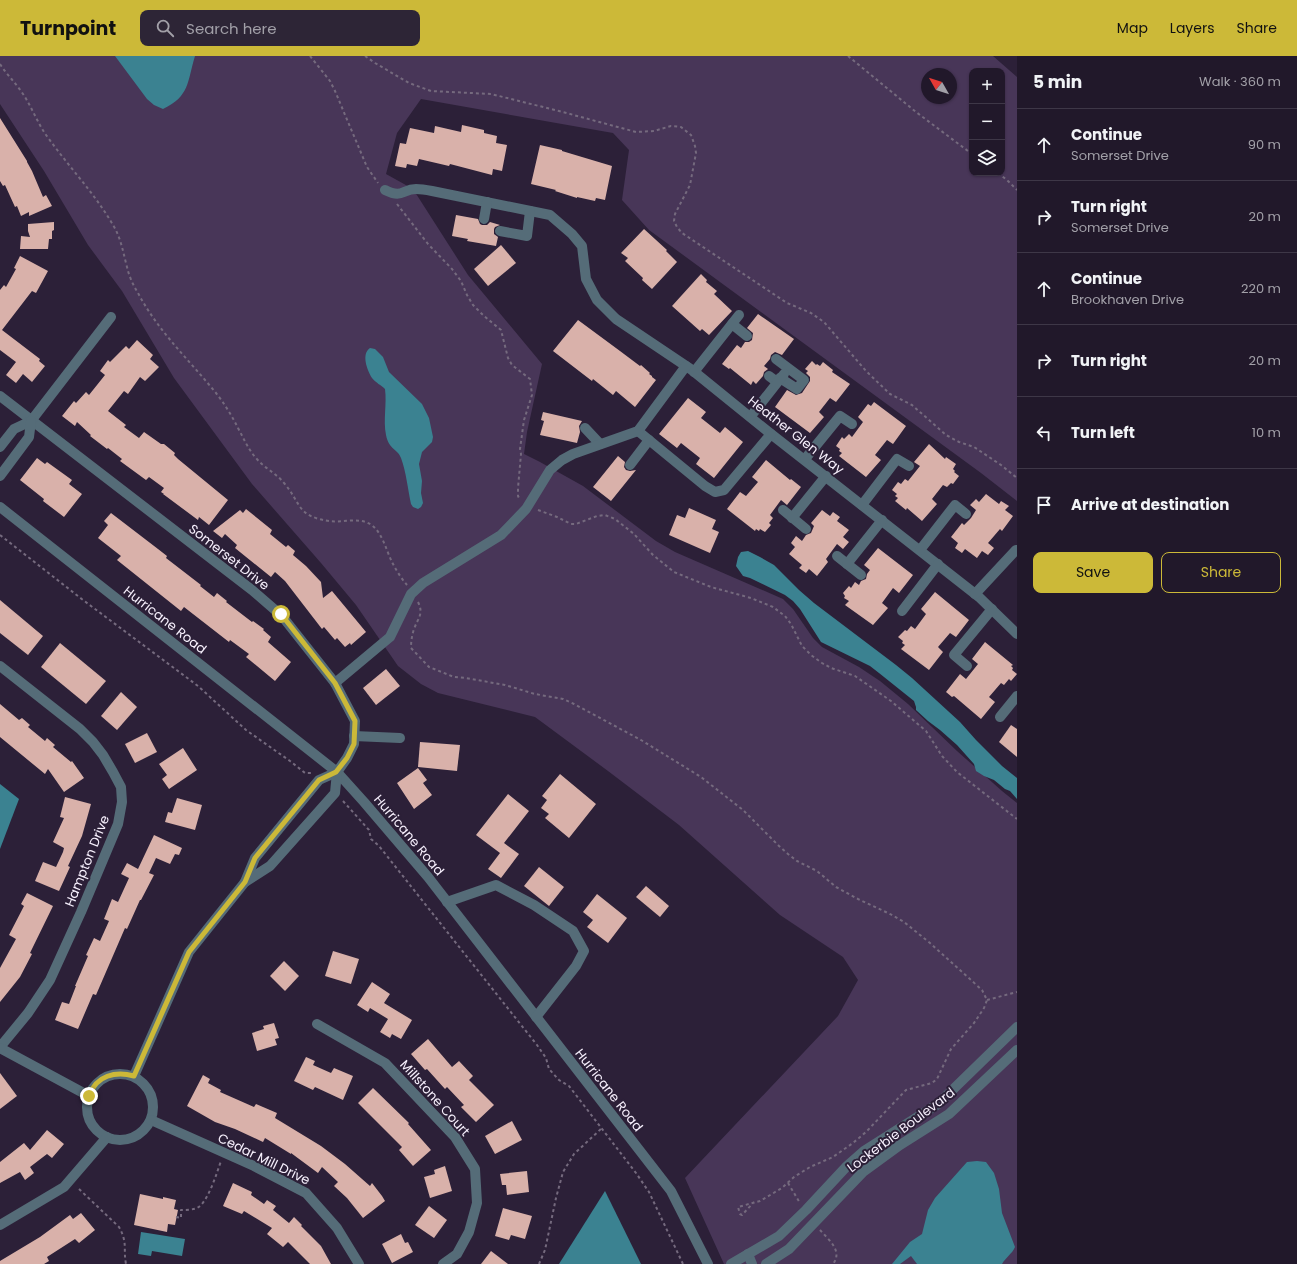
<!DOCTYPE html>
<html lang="en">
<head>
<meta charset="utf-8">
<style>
  body { margin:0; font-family:Poppins,sans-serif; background:#2d2536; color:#f1f3f6 }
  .controls { position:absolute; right:12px; top:12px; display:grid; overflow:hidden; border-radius:8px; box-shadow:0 1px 3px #0004 }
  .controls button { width:36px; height:36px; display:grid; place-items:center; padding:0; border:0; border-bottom:1px solid #3e3747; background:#21182a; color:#f1f3f6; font:20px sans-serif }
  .compass { position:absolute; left:921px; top:12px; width:36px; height:36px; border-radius:50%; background:#21182a; box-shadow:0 1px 3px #0004; rotate:309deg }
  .stop { position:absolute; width:12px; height:12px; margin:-9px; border:3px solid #ccb938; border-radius:50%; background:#fff }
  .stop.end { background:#ccb938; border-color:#fff; box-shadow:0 1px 4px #0008 }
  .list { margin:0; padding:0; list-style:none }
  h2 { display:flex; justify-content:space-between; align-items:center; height:52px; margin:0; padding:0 16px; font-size:17px }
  h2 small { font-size:13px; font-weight:400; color:#a2a0a8 }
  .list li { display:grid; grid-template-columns:26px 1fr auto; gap:12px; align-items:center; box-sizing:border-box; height:72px; padding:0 16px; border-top:1px solid #3e3747 }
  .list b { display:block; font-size:15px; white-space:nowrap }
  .list p { margin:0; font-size:13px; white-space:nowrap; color:#a2a0a8 }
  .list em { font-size:13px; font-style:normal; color:#a2a0a8 }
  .actions { display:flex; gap:8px; padding:12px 16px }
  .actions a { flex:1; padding:9px 0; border:1px solid #ccb938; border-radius:8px; text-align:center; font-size:14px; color:#ccb938 }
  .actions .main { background:#ccb938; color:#111 }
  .icon { flex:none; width:22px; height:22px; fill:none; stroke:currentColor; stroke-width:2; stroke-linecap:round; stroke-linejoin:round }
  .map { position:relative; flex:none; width:1017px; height:1208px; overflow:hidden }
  header { display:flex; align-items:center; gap:24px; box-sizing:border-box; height:56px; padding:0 20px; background:#ccb938; color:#111 }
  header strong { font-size:19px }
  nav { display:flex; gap:22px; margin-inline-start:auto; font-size:14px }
  .search { width:280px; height:36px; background:#2d2536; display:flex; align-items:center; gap:10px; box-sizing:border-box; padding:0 14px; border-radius:8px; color:#a2a0a8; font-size:15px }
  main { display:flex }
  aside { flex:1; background:#21182a }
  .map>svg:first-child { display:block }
  .green { fill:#483658; fill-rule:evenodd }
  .water { fill:#3b8291 }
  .building { fill:#d9b1aa }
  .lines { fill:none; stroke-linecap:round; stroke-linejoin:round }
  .path { stroke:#756a7e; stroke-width:2; stroke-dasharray:3 3; stroke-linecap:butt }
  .minor { stroke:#556c78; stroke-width:10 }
  .route { stroke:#ccb938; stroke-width:5 }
  .labels { text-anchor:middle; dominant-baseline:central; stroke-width:4; stroke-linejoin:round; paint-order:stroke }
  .street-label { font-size:13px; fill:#f7f0fd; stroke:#2c2038 }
</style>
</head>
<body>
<header>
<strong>Turnpoint</strong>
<div class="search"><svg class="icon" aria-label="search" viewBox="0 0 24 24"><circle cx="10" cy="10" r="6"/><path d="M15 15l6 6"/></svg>Search here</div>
<nav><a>Map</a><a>Layers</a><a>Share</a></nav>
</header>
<main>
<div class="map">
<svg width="1017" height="1208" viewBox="0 0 1017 1208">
  <rect width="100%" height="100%" fill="#2c2038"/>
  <path class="green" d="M0,0h993l24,21v424l-36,-28 -332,-243 -27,-30 7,-50 -16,-17 -192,-34 -24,34 -11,41 27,15 55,86 74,89 -15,68 -3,22 16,8 43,24 73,55 19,11 108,47 10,10 20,29 9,9 37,20 21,14 28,23 49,47 45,40 15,12v461h-293l-39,-86 153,-162 20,-36 -15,-23 -63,-42 -101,-90 -71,-54 -73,-54 -97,-24 -17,-9 -23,-18 -42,-61 -35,-42 -69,-79 -78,-106 -52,-87 -34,-46 -44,-74 -44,-67zM972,15h30v102h-30zM927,18h24v24h-24z"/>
  <g class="water">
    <path d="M115,0h80c-8,26 -5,40 -32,53l-9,-4 -7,-6z"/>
    <path d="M370,292l5,1 8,8 6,15 33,32 7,14 4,19 -1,5 -10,10 -3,12 3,17 -1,12 2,10 -2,4 -3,2 -5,-2 -2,-3c-3,-14 -5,-33 -10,-46 -3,-9 -12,-8 -15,-23 -3,-15 1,-31 -1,-46 -4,-4 -9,-6 -13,-11 -5,-8 -11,-24 -2,-30z"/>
    <path d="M748,495l12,6 14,8 25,25 15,13 82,62 16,13 48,44 16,18 26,26 15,12v21l-7,-8 -5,-2 -11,-9 -10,-4 -8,-5 -2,-7 -17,-19 -17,-15 -12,-9 -12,-11v-3l-2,-6 -35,-28 -9,-7 -49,-24 -21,-33 -7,-8 -8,-6 -35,-17 -7,-2 -7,-10 2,-9 3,-5z"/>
    <path d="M0,728l19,15 -19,50z"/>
    <path d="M977,1105l9,1 8,11 5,16 3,24 13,34c-3,7 -9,10 -13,17h-85l-6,-8 -11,8h-8l18,-22 12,-8 6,-24 7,-12 32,-36z"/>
    <path d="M605,1135l36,73h-82z"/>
    <path d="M141,1176l44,7 -3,17 -30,-5 -1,5 -13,-2z"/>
  </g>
  <g class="building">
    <path d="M0,62l27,43v1l5,9 11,26 3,-2 6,11 -23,10v-4l-8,4 -4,-10 -2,1 -10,-22 -2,1 -3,-5z"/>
    <path d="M462,69l22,5v3l13,3 -1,7 11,2 -5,26 -9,-2 -1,6 -42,-11 -1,2 -30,-7 -2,7 -10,-2 -1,4 -11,-2 5,-23 6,1 4,-16 24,5 1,-7 26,6z"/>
    <path d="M540,89l22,5v1l50,15 -7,34 -9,-2 -1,3 -18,-4v1l-22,-7 1,-1 -25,-6z"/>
    <path d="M456,159l22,4 2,5 2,1h5l3,-3 10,3 -5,2 -1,2v5l4,3 -2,9 -29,-5 1,-2 -16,-3z"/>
    <path d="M54,166v8l-2,1v8h-3l-1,10h-28l1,-13 9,1 -2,-6v-7z"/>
    <path d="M644,173l23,21 -1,1 11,11 -25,27 -10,-9 1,-2 -18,-17 3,-3 -7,-5z"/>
    <path d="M501,189l15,18 -28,23 -14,-17z"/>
    <path d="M20,200l28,15 -12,22 -4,-2 -30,39 38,29 -1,2 6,5 -13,16 -9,-8 -7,9 -10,-8 10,-13 -16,-12v-60l4,-5 2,2 10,-18 -2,-1z"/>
    <path d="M701,218l6,6 -1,2 11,9 -3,3 18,17 -23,24 -7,-6 -2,2 -28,-25z"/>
    <path d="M758,258l36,25 -12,16 -7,-3 -4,3 -1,4 -6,7 4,3 -4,3 -1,4 -7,8 -3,-3 -2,4 -21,-17 -1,1 -7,-5 15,-19 4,3 4,-6h4l3,-2 1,-7 -6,-5z"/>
    <path d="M578,264l42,31 20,15 1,-1 9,8 -1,1 3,2v1l4,3 -21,27 -19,-16 -3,4 -20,-16 -1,2 -39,-30z"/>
    <path d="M137,284l16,15 -3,4 9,8 -14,14 -5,-4 -12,17 -4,-3 -16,20 18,14 -2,2 15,11 5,-6 17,12h3l11,9 -1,2 4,4 50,41 -19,25 -10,-8 -1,3 -35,-26h1l-3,-2 3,-4 -15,-11 -3,3 -26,-19 2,-2 -14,-11 -1,1 -17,-13 1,-1 -14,-13 -2,4 -13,-10 12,-15 2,2 10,-11 3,3 16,-20 -5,-4 8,-11 2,2 16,-16 3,3z"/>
    <path d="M812,305l4,4 1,-1 3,2 3,-4 10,8 -1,2 18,12 -14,18 -6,-4 -11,14 5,5 -14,16 -35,-26 12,-17 9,5 6,-2 8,-12v-4l-4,-4 2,-2 -3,-2z"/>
    <path d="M688,342l18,14 -5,6 19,15 5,-6 18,15 -29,36 -18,-14 4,-6 -19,-15 -4,5 -18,-14z"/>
    <path d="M874,346l32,24 -13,18 -6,-4 -12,15 6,5 -15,17 -27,-21 3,-3 -3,-2 1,-2 -4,-3 6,-9 2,2 5,-5 3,3 11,-15 -5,-5 10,-13 3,2z"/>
    <path d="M543,356l39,9 -3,5 1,6 -3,11 -37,-8 4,-14 -3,-1z"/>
    <path d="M929,388l16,15 1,-2 10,7 -3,5 2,2 -1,1 5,4 -6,8 -2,-1 -4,4 -4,-2 -11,14 5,5 -15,17 -15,-13 -1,2 -11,-9 3,-3 -3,-2 2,-2 -5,-4 6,-8 3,2 4,-5 3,2 12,-15 -6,-4z"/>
    <path d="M618,400l7,6 -1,5 2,3 4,1 6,-1 -25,31 -18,-14z"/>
    <path d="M37,402l8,6 2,-2 25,18 -3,4 13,10 -18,23 -21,-16 1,-2 -24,-19z"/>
    <path d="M766,404l24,20 1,-1 10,8 -14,18 -6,-5 -11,15 3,3 -4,5 2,2 -6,7 -5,-3 -1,2 -3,-2 -1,2 -28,-22 13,-17 6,4 12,-14 -6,-5z"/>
    <path d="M986,438l13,10 2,-3 8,5 -4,4 8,6 -11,15 -2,-2 -12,14 6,5 -6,7 -6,-4 -5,7 -12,-9 -3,4 -7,-5 3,-5 -7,-6 11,-14 2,2 7,-7 5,-8 -6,-5 6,-6 3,3z"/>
    <path d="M689,452l27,12 -4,9 7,3 -9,21 -41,-18 8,-20 8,3z"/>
    <path d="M246,453l26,21 -2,4 16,13 2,-2 7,6 -2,4 13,11 15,16 2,16 9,-7 34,41 -15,13 -1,-2 -5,4 -8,-9 -2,2 -11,-13 -2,2 -37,-48 -10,-9 -4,5 -36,-29 2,-3 -12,-11 -3,4 -9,-7 27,-21 3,3z"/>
    <path d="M822,454l8,6 3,-4 7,5 -3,4 12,9 -6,7 6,5 -6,7 -6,-5 -11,15 2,3 -11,14 -8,-7 -3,4 -7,-5 3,-3 -13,-11 6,-7 -4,-4 5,-7 6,5 4,-6 5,-2 3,-7 -3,-3z"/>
    <path d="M111,457l47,36 9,7 -1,2 35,27 -1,1 14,11 3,-4 10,8 -1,1 26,20 1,-1 11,8 -1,1 8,7 -3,5 23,20 -16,19 -29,-24 3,-3 -19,-14 -1,2 -45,-35 -3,4 -64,-51 4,-4 -23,-18 10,-13 -4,-4z"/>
    <path d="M878,492l35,27 -14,18 -6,-5 -11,15 6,5 -15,17 -28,-20 4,-4 -5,-3 1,-2 -2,-3 6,-7 2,2 4,-6 4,3 2,-4 5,-2 1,-5 3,-4 -6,-5z"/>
    <path d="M935,536l34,28 -13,17 -6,-4 -12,14 5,5 -14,18 -28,-21 4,-4 -3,-2 1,-2 -5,-4 7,-7 2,1 4,-5 4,3 11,-15 -5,-5z"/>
    <path d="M0,544l43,36 -15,19 -28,-22z"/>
    <path d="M985,586l28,23 -2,1 2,2 -1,2 5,4 -6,7 -2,-2 -5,6 -3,-2 -12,14 6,5 -14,17 -27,-23 -2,1 -6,-5 14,-18 6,5 12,-15 -6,-5z"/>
    <path d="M60,587l46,38 -20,23 -45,-37z"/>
    <path d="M386,613l14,17 -24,19 -13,-17z"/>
    <path d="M121,636l16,15 -20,23 -16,-14z"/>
    <path d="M0,648l19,16 3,-2 8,7 -2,2 17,14 2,-3 8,7 -2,2 18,15 1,-1 12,17 -20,14 -16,-23 -3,5 -45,-37z"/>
    <path d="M1011,669l6,4v28l-18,-15z"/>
    <path d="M147,677l10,19 -22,11 -10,-19z"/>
    <path d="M420,686l40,3 -3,26 -39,-4z"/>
    <path d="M183,692l14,22 -28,19 -7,-10 5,-4 -8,-11z"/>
    <path d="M418,712l9,12 -4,3 9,12 -18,14 -17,-26z"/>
    <path d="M560,718l36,30 -27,34 -24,-20 4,-4 -8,-6 6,-8 -5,-4z"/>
    <path d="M508,738l21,17 -25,32 15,11 -18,24 -13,-9 12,-16 -24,-18z"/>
    <path d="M65,741l26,7 -9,32 -14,30 2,1 -11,24 -24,-10 8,-19 13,5 7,-15 1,-4 -11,-6 11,-24 -4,-1z"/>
    <path d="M177,742l25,7 -7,25 -30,-8 3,-10 4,1z"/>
    <path d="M154,779l28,13 -3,7 -4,-1 -5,10 -14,-6 -7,15 5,2 -13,25h-1l-13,29 -2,-1 -29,67 -3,-1 -15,35 -23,-9 7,-18 7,2 7,-18h-1l13,-30 -2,-1 8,-17 6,3 9,-20 -5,-2 8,-20 6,3 11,-24 -8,-4 6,-11 11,6z"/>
    <path d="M539,811l25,20 -15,19 -25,-20z"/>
    <path d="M646,830l23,20 -9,11 -24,-20z"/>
    <path d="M27,837l26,13 -23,47 2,1 -12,23 -20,25v-34l16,-29 -7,-4 15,-29 -3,-2z"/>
    <path d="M597,838l30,24 -19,25 -21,-16 6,-7 -10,-8z"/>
    <path d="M333,895l26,8 -8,25 -26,-8z"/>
    <path d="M284,905l15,15 -14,15 -15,-15z"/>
    <path d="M372,926l18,12 -6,9 28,17 -11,19 -9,-5 -2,4 -10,-6 8,-13 -18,-11 -2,4 -11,-7z"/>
    <path d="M274,967l5,15 -4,1 2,6 -20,6 -5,-18 12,-4 -1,-3z"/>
    <path d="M428,983l24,28 7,-6 14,15 -4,4 25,25 -18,17 -15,-15 3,-2 -17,-18 -2,2 -18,-20 -2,1 -14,-16z"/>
    <path d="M306,1001l9,4 -2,4 18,8 3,-5 19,8 -10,24 -28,-13 -2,3 -19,-9z"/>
    <path d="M0,1017l17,23 -17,13z"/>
    <path d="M203,1019l7,4 -2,4 13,7 -1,2 34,15 2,-3 21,9 -2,5 46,28 24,18 25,22 2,-3 10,13 3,5 -22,17 -16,-20 -13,-12 4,-4 -16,-15 -4,6 -27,-20v1l-26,-16 -2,4 -28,-13 -20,-7 -28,-16z"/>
    <path d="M373,1032l36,35 -1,1 23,26 -18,16 -14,-16 3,-3 -44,-44z"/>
    <path d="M512,1065l10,19 -27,14 -10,-18z"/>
    <path d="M47,1074l17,14 -12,14 -5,-4 -17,13 4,6 -9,7 -5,-8 -20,11v-21l24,-19 6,7z"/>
    <path d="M445,1110l7,25 -22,7 -6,-21 11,-3 -1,-4z"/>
    <path d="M527,1115l2,21 -22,3 -1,-10h-4l-2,-11z"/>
    <path d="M233,1127l19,9 -1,3 13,9 3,-4 9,6 -3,4 16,13 5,-6 8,8 -1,1 20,20 10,18h-21l-22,-22 -5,5 -16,-13 5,-6 -28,-17 -2,3 -19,-8z"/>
    <path d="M140,1138l23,5v-2l13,3 -2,9 4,1 -3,15 -7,-1 -1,8 -33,-7z"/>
    <path d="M429,1150l18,14 -13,18 -19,-13z"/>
    <path d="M503,1152l29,8 -7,23 -14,-4 -2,5 -14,-4z"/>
    <path d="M81,1157l14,17 -16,13 -4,-4 -28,18 2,4 -5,3h-44v-3l40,-24 30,-22 3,4z"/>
    <path d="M401,1178l4,9 3,-1 5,10 -21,11 -10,-19z"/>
    <path d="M491,1195l17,13h-27z"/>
  </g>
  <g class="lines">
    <g class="path">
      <path d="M310,0l20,25 5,10 32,76 11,16"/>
      <path d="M365,0l10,7 34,20 22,8 60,3 68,17 77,21 18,-1 17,-5 10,1 10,8 4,11 1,7 -6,32 -15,29 -1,7 3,6 5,6 105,70 24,10 13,9 42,49 24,23 22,11 34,30 13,7 15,5 27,18 16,13"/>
      <path d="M848,0l68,56 56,42"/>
      <path d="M0,8c7,11 16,19 23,30 10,15 15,31 26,45 21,29 46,55 64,86 8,13 10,27 14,42 2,9 6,18 11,26 20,38 51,67 78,100 8,10 16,23 22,35 6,11 10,21 18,30 8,10 20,15 28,25 18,21 12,33 45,38 13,2 29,-4 41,3 12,7 16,26 22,38 4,8 9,16 15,23"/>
      <path d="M998,117l9,7 10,10"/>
      <path d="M397,148l31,40 24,25 9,12 6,14 6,10 11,11 17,14 7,28 4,7 18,14 2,16 -8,25 -4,29 1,5 -3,34v8l2,4"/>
      <path d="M538,454l19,7 14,7h5l21,-8 8,-1 10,4 19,15 19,21 21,17 37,15 40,11 22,9 12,9 6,8 11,22 9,9 11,8 9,5 24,8 36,25 35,30 16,25 15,16 60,47"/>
      <path d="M0,479l83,65 115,86 48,44 44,31 15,12h6"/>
      <path d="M418,546c6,12 0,16 -4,27 -2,6 -3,12 -3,19l18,19 25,10 12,1 39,7 30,9 28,5 11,5 67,36 60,37 42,33 36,36 9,8 9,7 20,10 19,16 22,12 32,15 14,8 26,21 52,47 5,10 -3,8 -10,15 -23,26 -14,30 -5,4 -26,7 -40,42 -13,11 -20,14 -23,10 -16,10 -12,11 -22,13 -22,6 2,7 2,1 12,-13"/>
      <path d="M343,745l26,29 2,9 8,7 158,199 9,13 3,11 10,11 10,6 67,87 13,19 34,72"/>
      <path d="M987,944l30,-8"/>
      <path d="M788,1127l12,20"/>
      <path d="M79,1133l40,38c9,16 4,22 7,37"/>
      <path d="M176,1161l5,1v-8c5,0 11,0 16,-2 11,-5 20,-36 24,-47"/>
      <path d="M820,1174c9,10 23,21 13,34"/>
      <path d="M539,1208l6,-14 11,-52 7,-26 11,-18 28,-26"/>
    </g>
    <g class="minor">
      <path d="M385,134c18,9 17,-1 31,-1 5,0 11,1 16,2l118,24 22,19 10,12 4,33 11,21 19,19 76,51 79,64 208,163 38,37"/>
      <path d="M484,163l3,-17"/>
      <path d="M500,175l27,5 3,-25"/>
      <path d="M732,268l15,12"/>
      <path d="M776,303l28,21 -7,9 -17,-11"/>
      <path d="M694,316l45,-57"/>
      <path d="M769,320l8,6"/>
      <path d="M0,340l252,194 30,26 53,67 20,38 -1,23 -7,14 -10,14 -18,8 -64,78 -10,24 -56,70 -55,124"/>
      <path d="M751,360l33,-42"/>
      <path d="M585,372l15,16"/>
      <path d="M638,375l67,55 10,6 9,-2 47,-56"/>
      <path d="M0,391l14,-18 17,-8 80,-104"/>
      <path d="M805,403l35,-43 12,8"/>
      <path d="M630,409l19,-25"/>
      <path d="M0,420l29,-39 2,-16"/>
      <path d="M862,449l35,-46 12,7"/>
      <path d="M0,451l337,265 27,30 64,75 243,314 37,73"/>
      <path d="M783,454l23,19"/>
      <path d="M792,462l34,-42"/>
      <path d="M920,494l35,-45 11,9"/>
      <path d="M837,500l24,19"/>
      <path d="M847,508l35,-44"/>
      <path d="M975,538l41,-44 1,1"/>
      <path d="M902,555l36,-47"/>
      <path d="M0,610l80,63 13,13 10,13 10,17 8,15 1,15 -4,22 -37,88 -31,68 -22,33 -28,34"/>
      <path d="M967,610l-13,-11 38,-46"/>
      <path d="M335,627l55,-46 21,-43 12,-11 78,-48 25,-26 24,-39 12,-10 11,-6 65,-23 48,-65"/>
      <path d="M1000,661l17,-21"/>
      <path d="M354,680l46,2"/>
      <path d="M245,826l25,-16 65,-73 2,-21"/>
      <path d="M447,846l49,-17 38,20 39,26 11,20 -8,15 -40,51"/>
      <path d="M317,968l68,39 70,74 20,32 2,34 -8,29 -12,22 -14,10"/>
      <path d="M0,992l89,48"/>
      <circle cx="120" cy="1051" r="33"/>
      <path d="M151,1064l103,46 52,27 31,35 22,36"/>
      <path d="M0,1169l64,-38 43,-50"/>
      <path d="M748,1198l4,10"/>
      <path d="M731,1208l48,-28 27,-26 41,-44 17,-15 74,-47 79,-77"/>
      <path d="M766,1208l23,-15 74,-77 37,-27 49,-31 68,-64"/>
    </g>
  </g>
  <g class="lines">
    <path class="route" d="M89,1040c7,-21 27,-25 45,-20l55,-124 56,-70 10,-24 64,-78 17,-8 11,-14 7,-14 1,-23 -20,-38 -54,-69"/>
  </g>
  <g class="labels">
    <g class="street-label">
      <text transform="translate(796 379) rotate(38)">Heather Glen Way</text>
      <text transform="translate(229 501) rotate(38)">Somerset Drive</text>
      <text transform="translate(165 564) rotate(38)">Hurricane Road</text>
      <text transform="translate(409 779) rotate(50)">Hurricane Road</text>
      <text transform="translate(87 805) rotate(-68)">Hampton Drive</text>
      <text transform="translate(609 1034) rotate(52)">Hurricane Road</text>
      <text transform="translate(435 1042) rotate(48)">Millstone Court</text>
      <text transform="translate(901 1074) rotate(-37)">Lockerbie Boulevard</text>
      <text transform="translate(264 1103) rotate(26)">Cedar Mill Drive</text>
    </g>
  </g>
</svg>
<div class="controls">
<button>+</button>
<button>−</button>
<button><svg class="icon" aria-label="layers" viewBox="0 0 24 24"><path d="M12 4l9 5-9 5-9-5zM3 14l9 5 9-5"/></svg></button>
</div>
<svg class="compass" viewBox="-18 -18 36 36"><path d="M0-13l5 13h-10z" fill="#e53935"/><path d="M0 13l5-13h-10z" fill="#a2a0a8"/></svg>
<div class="stop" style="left:281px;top:558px"></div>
<div class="stop end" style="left:89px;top:1040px"></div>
</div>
<aside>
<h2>5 min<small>Walk · 360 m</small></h2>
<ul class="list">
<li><svg class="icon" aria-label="ahead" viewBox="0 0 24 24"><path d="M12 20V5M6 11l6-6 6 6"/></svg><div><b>Continue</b><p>Somerset Drive</p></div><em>90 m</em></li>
<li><svg class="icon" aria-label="right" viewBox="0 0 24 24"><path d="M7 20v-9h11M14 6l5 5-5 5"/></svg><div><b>Turn right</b><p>Somerset Drive</p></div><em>20 m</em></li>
<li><svg class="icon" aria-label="ahead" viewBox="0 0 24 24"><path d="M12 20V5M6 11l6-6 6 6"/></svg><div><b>Continue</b><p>Brookhaven Drive</p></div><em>220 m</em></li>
<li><svg class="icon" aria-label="right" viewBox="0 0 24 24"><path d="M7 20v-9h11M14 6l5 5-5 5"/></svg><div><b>Turn right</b></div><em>20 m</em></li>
<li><svg class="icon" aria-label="left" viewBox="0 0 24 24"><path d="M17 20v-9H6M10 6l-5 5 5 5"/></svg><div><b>Turn left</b></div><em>10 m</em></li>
<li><svg class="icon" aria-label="arrive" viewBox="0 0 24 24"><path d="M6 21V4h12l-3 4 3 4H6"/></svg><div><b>Arrive at destination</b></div></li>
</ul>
<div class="actions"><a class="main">Save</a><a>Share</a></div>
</aside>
</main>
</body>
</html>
